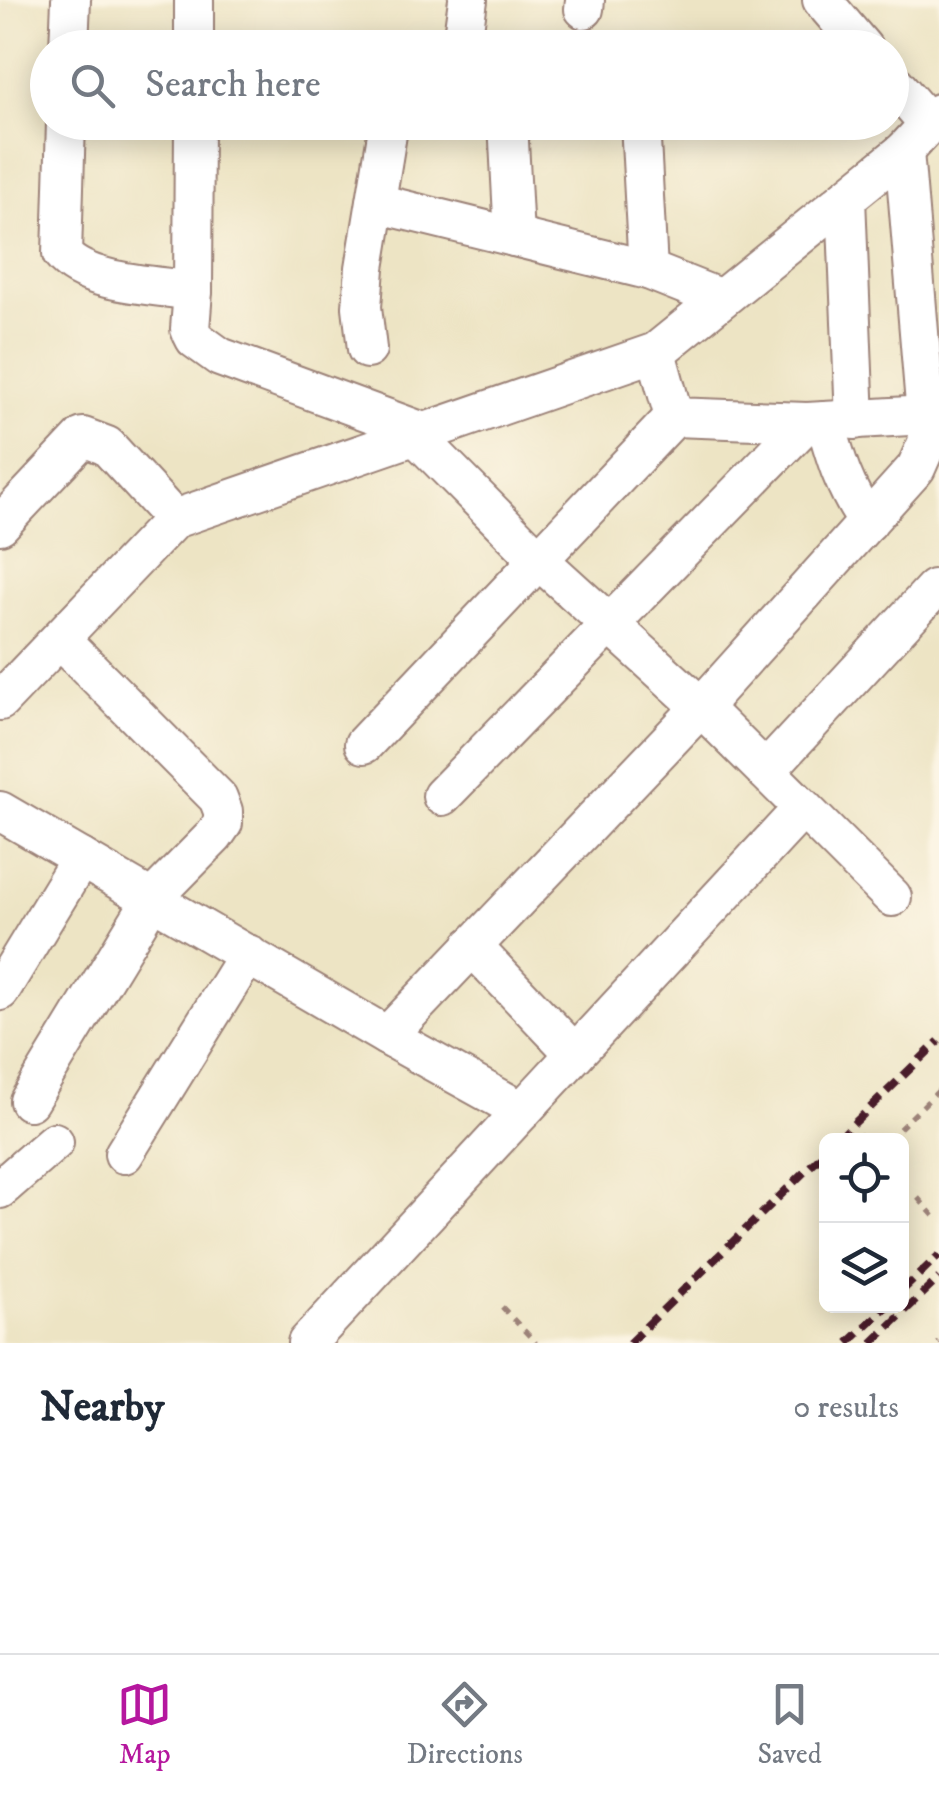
<!DOCTYPE html>
<html lang="en">
<head>
<meta charset="utf-8">
<style>
  body { margin:0; font-family:"IM FELL DW Pica",serif; background:#f2f2f3; color:#1f2937 }
  .controls { position:absolute; right:30px; bottom:30px; display:grid; overflow:hidden; border-radius:15px; box-shadow:0 5px 25px #0003 }
  .controls button { width:90px; height:90px; display:grid; place-items:center; padding:0; border:0; border-bottom:2px solid #e0e1e3; background:#fff; color:#1f2937; font:50px sans-serif }
  .list { margin:0; padding:0; list-style:none }
  h2 { display:flex; justify-content:space-between; align-items:center; height:130px; margin:0; padding:0 40px; font-size:42px }
  h2 small { font-size:32px; font-weight:400; color:#747a83 }
  .icon { flex:none; width:55px; height:55px; fill:none; stroke:currentColor; stroke-width:2; stroke-linecap:round; stroke-linejoin:round }
  .map { position:relative; flex:none; width:939px; height:1343px; overflow:hidden }
  .search { position:absolute; background:#fff; box-shadow:0 5px 25px #0003; left:30px; right:30px; top:30px; height:110px; display:flex; align-items:center; gap:25px; box-sizing:border-box; padding:0 35px; border-radius:55px; color:#747a83; font-size:38px }
  .sheet { height:310px; background:#fff }
  nav { display:flex; justify-content:space-around; align-items:center; box-sizing:border-box; height:140px; border-top:2px solid #e0e1e3; background:#fff; font-size:28px; color:#747a83 }
  nav a { display:grid; justify-items:center; gap:5px }
  nav .on { color:#b5179e }
  .map>svg:first-child { display:block }
  .lines { fill:none; stroke-linecap:round; stroke-linejoin:round }
  .minor-casing { stroke:#9c8278; stroke-width:42 }
  .path { stroke:#9c8278; stroke-width:5; stroke-dasharray:8 8; stroke-linecap:butt }
  .minor { stroke:#fff; stroke-width:38 }
  .rail { stroke:#4a1f2b; stroke-width:8; stroke-dasharray:15 8; stroke-linecap:butt }
</style>
</head>
<body>
<div class="map">
<svg width="939" height="1343" viewBox="0 0 939 1343">
  <rect width="100%" height="100%" fill="#fcf5e5"/>
  <filter id="ink" filterUnits="userSpaceOnUse"><feTurbulence type="fractalNoise" baseFrequency=".01" numOctaves="2"/><feDisplacementMap in="SourceGraphic" scale="20" xChannelSelector="R" yChannelSelector="G"/><feConvolveMatrix kernelMatrix="1 2 1 2 8 2 1 2 1" color-interpolation-filters="sRGB"/></filter>
  <filter id="wash" filterUnits="userSpaceOnUse"><feTurbulence type="fractalNoise" baseFrequency=".0048" numOctaves="4" result="noise"/><feDisplacementMap in="SourceGraphic" scale="40" xChannelSelector="R" yChannelSelector="G"/><feGaussianBlur stdDeviation="2.25" result="paint"/><feColorMatrix in="noise" values="0 0 0 0 0 0 0 0 0 0 0 0 0 0 0 0 0 1.4 0 .05"/><feComposite in="paint" operator="in"/></filter>
  <g filter="url(#wash)">
    <rect width="100%" height="100%" fill="#ede4c4"/>
  </g>
  <g filter="url(#ink)">
    <g class="lines">
      <defs>
        <g id="minor">
          <path d="M822,0l41,48"/>
          <path d="M584,9l1,-9"/>
          <path d="M463,36l5,-36"/>
          <path d="M69,48l2,-48"/>
          <path d="M194,48v-48"/>
          <path d="M892,81l37,43"/>
          <path d="M66,122l-4,132c23,30 94,31 131,37"/>
          <path d="M194,122l-1,169 -3,38 5,10 25,18 206,76"/>
          <path d="M508,122l6,115"/>
          <path d="M640,122l8,148"/>
          <path d="M846,198l9,222"/>
          <path d="M376,203l272,67 73,29"/>
          <path d="M367,349l-5,-42 3,-39 24,-146"/>
          <path d="M656,352l18,65 133,5 119,-7"/>
          <path d="M825,421c11,39 19,67 43,101"/>
          <path d="M0,525l83,-88 24,9 67,73"/>
          <path d="M0,701l174,-182 482,-167 248,-201 35,-38"/>
          <path d="M364,744l310,-327"/>
          <path d="M766,771l168,-182"/>
          <path d="M442,796l365,-374"/>
          <path d="M803,808l89,89"/>
          <path d="M0,811l387,225 135,75"/>
          <path d="M472,946l103,108"/>
          <path d="M0,991l81,-133"/>
          <path d="M387,1036l314,-329 -162,-147 -123,-124"/>
          <path d="M29,1101l123,-202 62,-63 9,-13v-12l-5,-13 -158,-159"/>
          <path d="M124,1154l124,-200"/>
          <path d="M0,1189l54,-47"/>
          <path d="M307,1343l496,-535 -102,-101 215,-239 12,-27 -24,-290"/>
        </g>
      </defs>
      <use href="#minor" class="minor-casing"/>
      <g class="path">
        <path d="M859,1134l6,6"/>
        <path d="M888,1140l51,-50"/>
        <path d="M918,1198l21,24"/>
        <path d="M502,1307l34,36"/>
        <path d="M938,1343l1,-1"/>
      </g>
      <use href="#minor" class="minor"/>
      <g class="rail">
        <path d="M837,1140l102,-99"/>
        <path d="M902,1291l37,-36"/>
        <path d="M629,1343l197,-192"/>
        <path d="M848,1343l39,-37"/>
        <path d="M872,1343l67,-65"/>
      </g>
    </g>
  </g>
</svg>
<div class="controls">
<button><svg class="icon" aria-label="locate" viewBox="0 0 24 24"><circle cx="12" cy="12" r="6"/><path d="M12 2v4M12 18v4M2 12h4M18 12h4"/></svg></button>
<button><svg class="icon" aria-label="layers" viewBox="0 0 24 24"><path d="M12 4l9 5-9 5-9-5zM3 14l9 5 9-5"/></svg></button>
</div>
<div class="search"><svg class="icon" aria-label="search" viewBox="0 0 24 24"><circle cx="10" cy="10" r="6"/><path d="M15 15l6 6"/></svg>Search here</div>
</div>
<section class="sheet">
<h2>Nearby<small>0 results</small></h2>
<ul class="list">
</ul>
</section>
<nav>
<a class="on"><svg class="icon" aria-label="map" viewBox="0 0 24 24"><path d="M3 6l6-2 6 2 6-2v14l-6 2-6-2-6 2zM9 4v14M15 6v14"/></svg>Map</a>
<a><svg class="icon" aria-label="directions" viewBox="0 0 24 24"><path d="M12 3l9 9-9 9-9-9zM9 14v-3h6M13 9l2 2-2 2"/></svg>Directions</a>
<a><svg class="icon" aria-label="saved" viewBox="0 0 24 24"><path d="M7 4h10v16l-5-4-5 4z"/></svg>Saved</a>
</nav>
</body>
</html>
